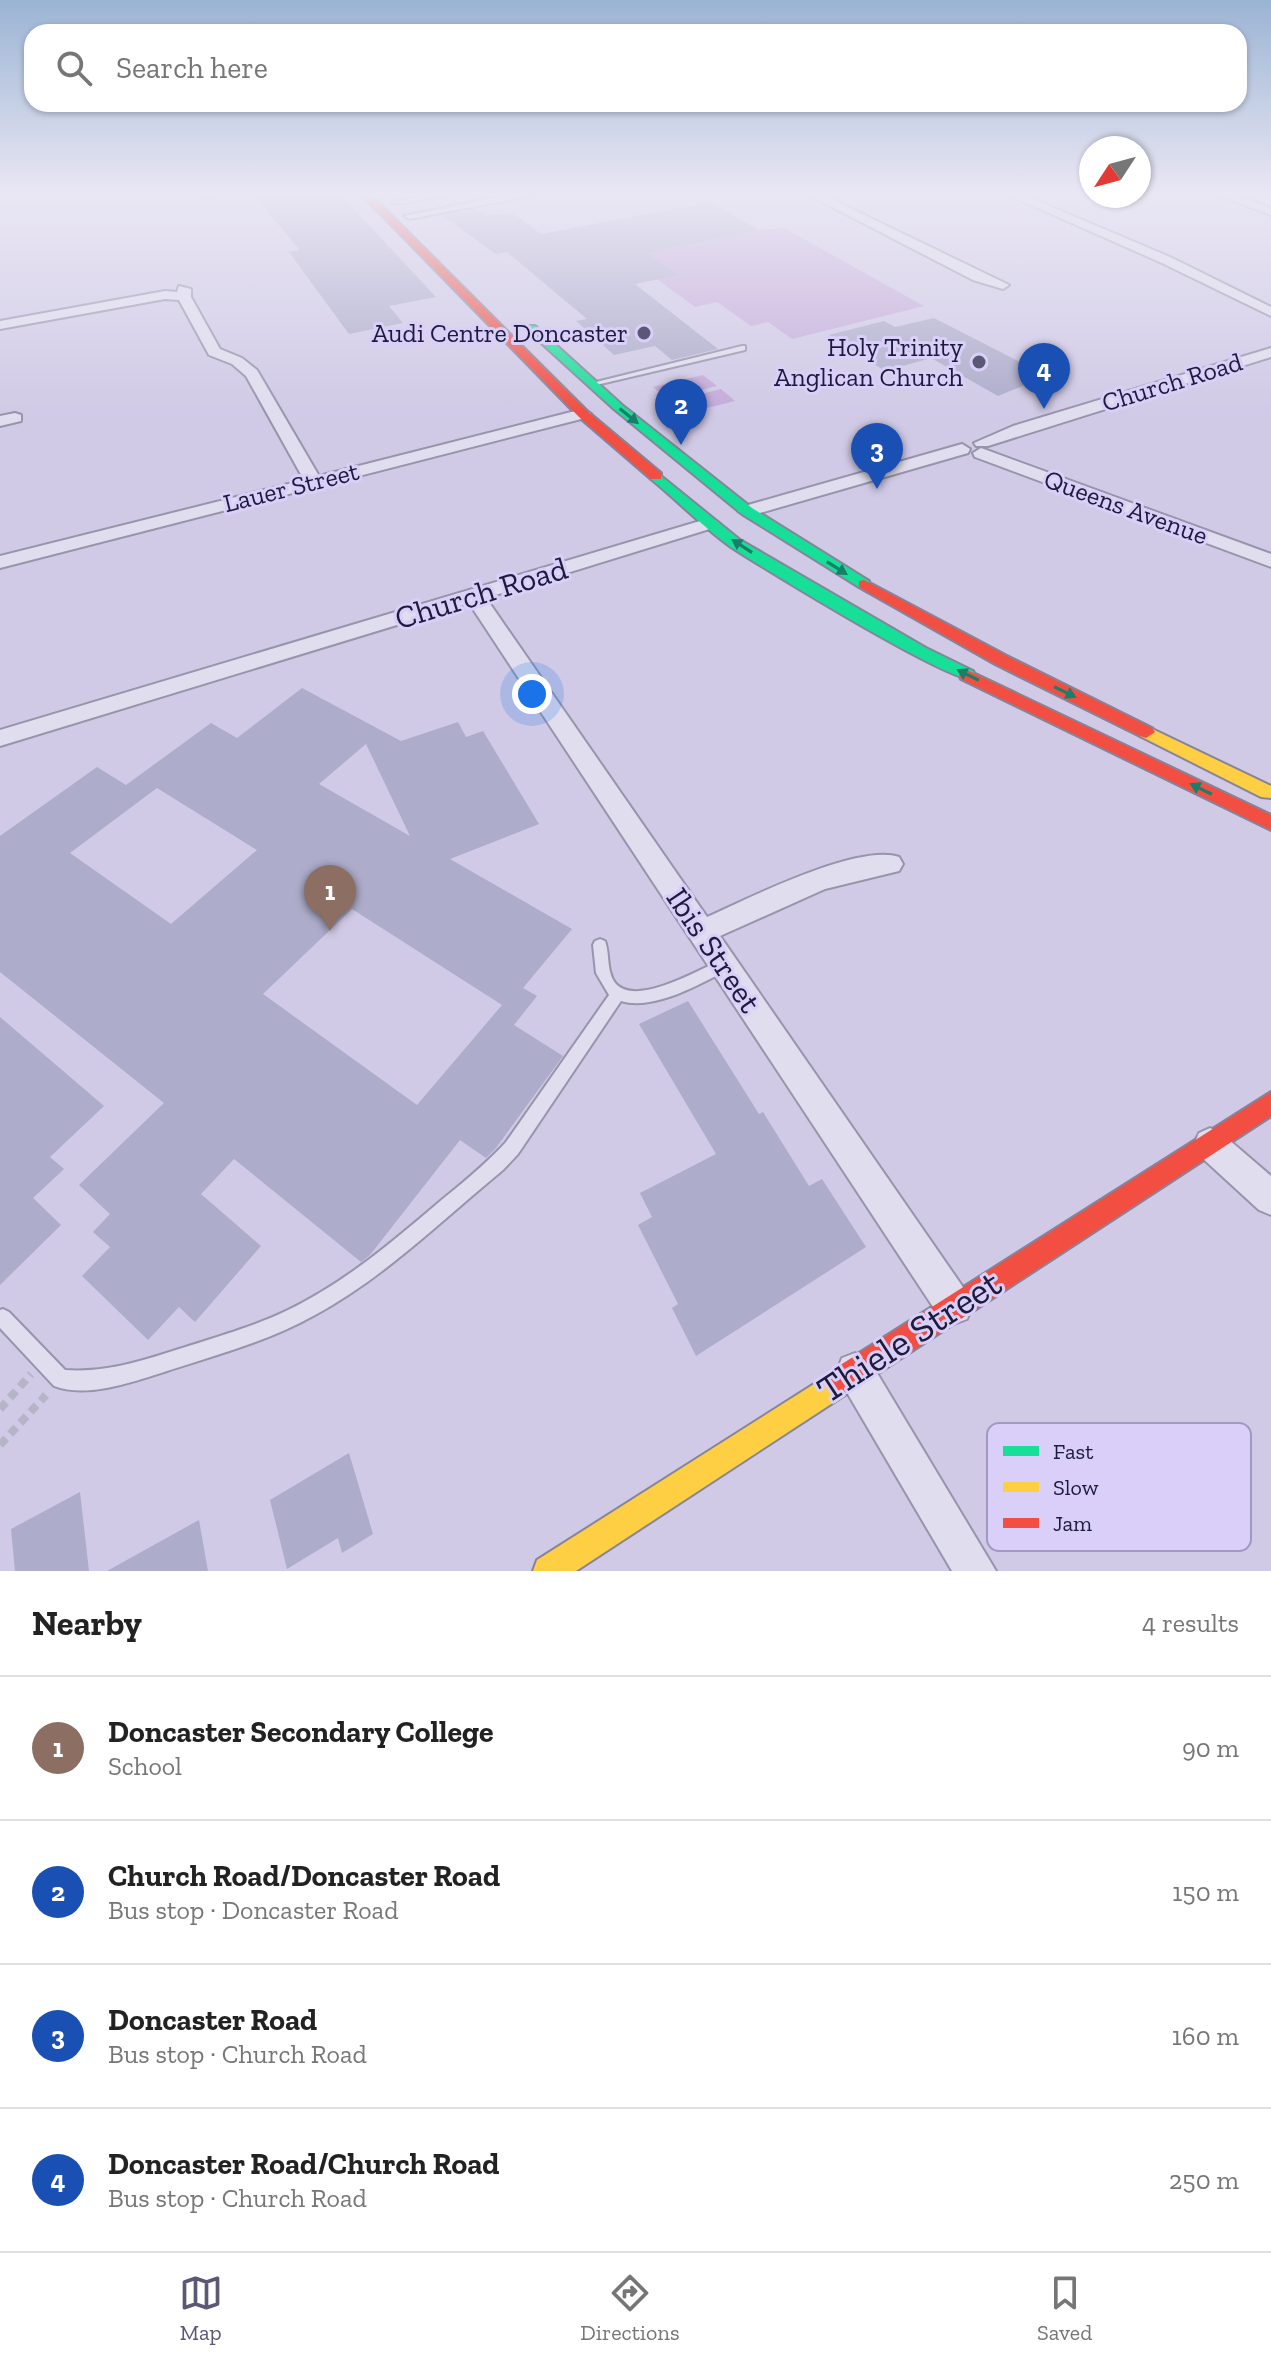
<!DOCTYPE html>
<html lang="en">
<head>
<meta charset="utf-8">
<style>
  body { margin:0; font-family:"Zilla Slab",serif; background:#f6f6f6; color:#222 }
  .compass { position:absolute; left:1079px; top:136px; width:72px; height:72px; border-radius:50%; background:#fff; box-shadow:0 2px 6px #0004; rotate:234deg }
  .you { position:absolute; left:532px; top:694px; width:28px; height:28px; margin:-20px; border:6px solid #fff; border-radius:50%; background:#1a73e8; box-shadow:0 0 0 12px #1a73e833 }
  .badge { display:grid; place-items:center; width:52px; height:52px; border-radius:50%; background:#5b5877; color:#fff; font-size:26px; font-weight:700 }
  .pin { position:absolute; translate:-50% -66px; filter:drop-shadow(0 2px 4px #0008) }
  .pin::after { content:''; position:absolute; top:42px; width:28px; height:24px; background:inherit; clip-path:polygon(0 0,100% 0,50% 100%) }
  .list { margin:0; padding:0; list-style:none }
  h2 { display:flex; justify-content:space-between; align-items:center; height:104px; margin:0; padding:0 32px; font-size:34px }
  h2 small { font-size:26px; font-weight:400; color:#767676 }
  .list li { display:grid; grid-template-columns:52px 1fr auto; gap:24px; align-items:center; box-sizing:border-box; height:144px; padding:0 32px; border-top:2px solid #e0e0e0 }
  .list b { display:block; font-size:30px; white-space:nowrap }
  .list p { margin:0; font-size:26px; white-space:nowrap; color:#767676 }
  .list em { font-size:26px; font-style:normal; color:#767676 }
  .icon { flex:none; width:44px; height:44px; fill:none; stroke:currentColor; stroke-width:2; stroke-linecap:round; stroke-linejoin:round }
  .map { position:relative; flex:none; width:1271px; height:1571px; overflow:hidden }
  .search { position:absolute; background:#fff; box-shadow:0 2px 6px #0004; left:24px; right:24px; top:24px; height:88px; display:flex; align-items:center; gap:20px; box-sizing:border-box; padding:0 28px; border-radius:24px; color:#767676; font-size:30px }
  .sheet { height:680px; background:#fff }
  nav { display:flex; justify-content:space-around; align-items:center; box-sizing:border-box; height:112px; border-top:2px solid #e0e0e0; background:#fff; font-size:22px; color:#767676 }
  nav a { display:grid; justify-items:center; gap:4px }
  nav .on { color:#5b5877 }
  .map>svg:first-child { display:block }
  .green { fill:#c4abda }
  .building { fill:#adacca; fill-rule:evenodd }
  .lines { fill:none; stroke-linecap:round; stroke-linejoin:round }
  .lane-casing { stroke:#9794ab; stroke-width:4 }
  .street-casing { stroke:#9794ab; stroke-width:4 }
  .fast-casing { stroke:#86849a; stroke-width:4 }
  .slow-casing { stroke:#86849a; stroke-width:4 }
  .jam-casing { stroke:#86849a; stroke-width:4 }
  .path { stroke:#b6b4c7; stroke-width:8; stroke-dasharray:9 6; stroke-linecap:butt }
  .lane { fill:#e0ddee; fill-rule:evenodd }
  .street { fill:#e0ddee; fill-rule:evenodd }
  .fast { fill:#16e098; fill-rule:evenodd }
  .slow { fill:#ffcf43; fill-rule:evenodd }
  .jam { fill:#f24e42; fill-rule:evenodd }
  .oneway { fill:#197e6a }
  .poi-dot { fill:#5b5877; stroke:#d9cff9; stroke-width:3 }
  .labels { text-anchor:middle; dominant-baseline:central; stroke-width:6; stroke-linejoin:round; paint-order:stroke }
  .far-poi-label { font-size:26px; fill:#1c1b3b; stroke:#d9cff9; text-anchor:end }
  .far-street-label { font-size:26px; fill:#1c1b3b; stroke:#d9cff9 }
  .street-label { font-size:32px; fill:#1c1b3b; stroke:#d9cff9 }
  .near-street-label { font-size:38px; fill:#1c1b3b; stroke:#d9cff9 }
  .key { fill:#d9cff9; stroke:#a099c0; stroke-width:2 }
  .key-label { font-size:22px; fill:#1c1b3b }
</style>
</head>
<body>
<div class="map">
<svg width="1271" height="1571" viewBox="0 0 1271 1571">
  <rect width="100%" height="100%" fill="#d0cae6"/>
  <g class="green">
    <path d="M784,228l140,78 -132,33 -24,-17 -17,4 -34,-24 -22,5 -38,-28 20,-4 -30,-22 112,-23z"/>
    <path d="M703,375l14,11 -51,12 -13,-11z"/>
    <path d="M721,389l14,12 -52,13 -13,-12z"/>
  </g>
  <g class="building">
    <path d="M252,193h87l97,104 -47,9 14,17 -54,11 -60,-82 11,-2z"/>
    <path d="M710,202l49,28 -112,23 31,22 -43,9 83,65 -46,11 -17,-14 -41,9 -38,-34 11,-2 -80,-67 -11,2 -53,-38 33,-7 11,6 26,-2 28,21z"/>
    <path d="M934,318l113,58 -49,20 -67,-38 -46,13 -56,-36 55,-14 11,6z"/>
    <path d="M302,688l99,53 57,-19 8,15 17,-6 56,93 -89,35 122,70 -49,59 14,8 -23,29 49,31 -67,92 -10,10 -26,-18 -90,115 -9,7 -127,-103 -33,35 60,52 -66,76 -16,-15 -31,33 -66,-64 28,-29 -17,-15 17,-18 -31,-29 85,-82 -164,-131v-136l97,-69 29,18 85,-62 26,15zM366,744l44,92 -91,-52zM157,788l100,62 -86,74 -101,-71zM352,909l150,96 -85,100 -154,-111z"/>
    <path d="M688,1001l71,113 4,-2 46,74 13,-7 44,68 -170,109 -24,-48 6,-4 -40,-79 14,-8 -12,-24 76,-39 -77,-130z"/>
    <path d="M0,1017l104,89 -54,51 14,12 -31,29 28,27 -61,60z"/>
    <path d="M349,1453l24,81 -31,19 -4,-15 -51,31 -17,-69z"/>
    <path d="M80,1492l9,79h-74l-4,-42z"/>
    <path d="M199,1520l9,51h-101z"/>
  </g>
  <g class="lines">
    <defs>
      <g id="lane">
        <path d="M214,193h14l-20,5 -3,-2z"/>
        <path d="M445,193h16l-66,11 -3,-2z"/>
        <path d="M742,346h3v4l-153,36 -4,-2z"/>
        <path d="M600,939l5,2c5,13 1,31 11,43 22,23 85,-16 108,-25l5,2 2,4 -2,4c-29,15 -75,42 -108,32l-103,153 -15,16c-61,50 -118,107 -188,145 -46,26 -98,40 -148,56 -31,10 -80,28 -113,15l-54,-58v-18l3,-1 6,3 56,58c41,3 76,-9 114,-21 37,-12 74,-22 109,-39 56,-27 103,-67 150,-107 23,-19 47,-38 68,-61l103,-147 -13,-22 -3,-28 2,-4z"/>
      </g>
      <g id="street">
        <path d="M518,193h25l-133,26 -6,-3z"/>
        <path d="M805,193h14l190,92 -6,4 -30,-9z"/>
        <path d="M1004,193h15l151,64 101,50v9l-109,-53z"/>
        <path d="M1212,193h16l43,15v7z"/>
        <path d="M179,286l12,3v8l29,52 22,9 15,12 62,106 264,-67 8,5 -2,3 -589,151v-12l304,-76 -58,-104 -14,-12 -23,-9 -30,-55 -14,-1 -165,30v-8l165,-30 12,1z"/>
        <path d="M1271,348v9l-283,89h-12l-2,-3 39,-17z"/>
        <path d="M15,413l6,2v6l-21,5v-10z"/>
        <path d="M962,444l8,5 -2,4 -215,62 -6,1 -9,-5 3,-4z"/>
        <path d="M981,448l290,106v13l-296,-110 -2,-4z"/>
        <path d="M710,518l9,5 -3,4 -230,71 221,319c40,-18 151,-74 192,-60l4,7 -4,7 -74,18 -105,47 247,357 5,13 -5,13 -13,5 -13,-5 -472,-716 -469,143v-16z"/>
        <path d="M1210,1128l11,5 50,43v39l-12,-5 -60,-55 -5,-11 5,-11z"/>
        <path d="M855,1353l13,5 128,213h-44l-110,-187 -5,-13 5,-13z"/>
      </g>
      <g id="fast">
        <path d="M527,326h8l87,79 130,103 117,73v6h-10l-117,-73 -128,-105 -87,-79z"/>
        <path d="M656,472l84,68 186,108 47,23 2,4 -2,4c-21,5 -213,-113 -242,-132 -28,-20 -53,-46 -80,-68v-6z"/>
      </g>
      <g id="slow">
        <path d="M1146,726l125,60v12l-10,-1 -121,-61 -3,-4z"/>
        <path d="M844,1365l10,4 4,10 -4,10 -278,182h-43l4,-11z"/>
      </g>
      <g id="jam">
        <path d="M360,193h9l218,218 74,62v6h-10l-72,-62z"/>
        <path d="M864,580l143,76 145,72 3,4 -9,6 -6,-2 -145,-72 -136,-77v-6z"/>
        <path d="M967,670l304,145v15l-310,-151 -2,-4z"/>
        <path d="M1271,1092v24l-417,273 -10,4 -10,-4 -4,-10 4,-10z"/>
      </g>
    </defs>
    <use href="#lane" class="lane-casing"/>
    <use href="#street" class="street-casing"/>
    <use href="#fast" class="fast-casing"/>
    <use href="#slow" class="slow-casing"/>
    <use href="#jam" class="jam-casing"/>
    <g class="path">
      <path d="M0,1409l31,-35"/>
      <path d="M0,1445l46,-50"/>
    </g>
    <use href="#lane" class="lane"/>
    <use href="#street" class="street"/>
    <use href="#fast" class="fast"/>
    <use href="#slow" class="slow"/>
    <use href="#jam" class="jam"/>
  </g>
  <defs><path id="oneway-solid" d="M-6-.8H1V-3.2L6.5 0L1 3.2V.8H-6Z" transform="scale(2)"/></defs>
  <g class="oneway">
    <use href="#oneway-solid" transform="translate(629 416) rotate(39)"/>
    <use href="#oneway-solid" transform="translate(742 546) rotate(-147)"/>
    <use href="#oneway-solid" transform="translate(837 568) rotate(32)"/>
    <use href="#oneway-solid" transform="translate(968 675) rotate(-154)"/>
    <use href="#oneway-solid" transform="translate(1065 692) rotate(26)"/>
    <use href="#oneway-solid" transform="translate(1201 789) rotate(-154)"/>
  </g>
  <linearGradient id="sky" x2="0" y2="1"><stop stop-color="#9bb4d4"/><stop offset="0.47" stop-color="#eae7f4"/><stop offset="1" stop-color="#eae7f4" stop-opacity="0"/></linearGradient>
  <rect width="1271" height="413" fill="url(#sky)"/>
  <g class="poi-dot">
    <circle cx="644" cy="333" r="8"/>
    <circle cx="979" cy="362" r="8"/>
  </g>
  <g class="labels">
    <g class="far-poi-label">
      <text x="628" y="333">Audi Centre Doncaster</text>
      <text x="963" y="347">Holy Trinity<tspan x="963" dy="30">Anglican Church</tspan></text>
    </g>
    <g class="far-street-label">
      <text transform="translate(1172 382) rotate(-17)">Church Road</text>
      <text transform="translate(291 487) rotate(-14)">Lauer Street</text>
      <text transform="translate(1126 507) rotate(20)">Queens Avenue</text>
    </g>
    <g class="street-label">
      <text transform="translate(481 593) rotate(-17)">Church Road</text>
      <text transform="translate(714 950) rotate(56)">Ibis Street</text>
    </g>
    <g class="near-street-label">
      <text transform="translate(909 1336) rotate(-33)">Thiele Street</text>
    </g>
  </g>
  <rect x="987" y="1423" width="264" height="128" rx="12" class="key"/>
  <rect x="1003" y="1446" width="36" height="10" fill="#16e098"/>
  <rect x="1003" y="1482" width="36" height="10" fill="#ffcf43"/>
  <rect x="1003" y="1518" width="36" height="10" fill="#f24e42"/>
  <g class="key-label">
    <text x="1053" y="1459">Fast</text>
    <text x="1053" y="1495">Slow</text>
    <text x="1053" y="1531">Jam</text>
  </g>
</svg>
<svg class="compass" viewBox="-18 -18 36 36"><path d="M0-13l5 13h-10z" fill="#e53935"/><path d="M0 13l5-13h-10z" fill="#767676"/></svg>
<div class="you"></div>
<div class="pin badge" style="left:330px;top:931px;background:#8d6e63">1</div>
<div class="pin badge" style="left:681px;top:445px;background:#1a4fb4">2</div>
<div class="pin badge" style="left:877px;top:489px;background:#1a4fb4">3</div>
<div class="pin badge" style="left:1044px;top:409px;background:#1a4fb4">4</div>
<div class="search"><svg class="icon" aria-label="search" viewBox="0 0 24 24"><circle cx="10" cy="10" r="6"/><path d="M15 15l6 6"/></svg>Search here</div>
</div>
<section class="sheet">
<h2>Nearby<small>4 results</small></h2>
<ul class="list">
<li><span class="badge" style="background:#8d6e63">1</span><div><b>Doncaster Secondary College</b><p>School</p></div><em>90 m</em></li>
<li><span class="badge" style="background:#1a4fb4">2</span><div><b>Church Road/Doncaster Road</b><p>Bus stop · Doncaster Road</p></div><em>150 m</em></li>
<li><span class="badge" style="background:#1a4fb4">3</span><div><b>Doncaster Road</b><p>Bus stop · Church Road</p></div><em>160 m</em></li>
<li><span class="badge" style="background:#1a4fb4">4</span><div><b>Doncaster Road/Church Road</b><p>Bus stop · Church Road</p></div><em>250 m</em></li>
</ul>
</section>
<nav>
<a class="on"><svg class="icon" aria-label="map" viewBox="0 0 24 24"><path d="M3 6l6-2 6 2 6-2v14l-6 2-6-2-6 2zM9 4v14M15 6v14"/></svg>Map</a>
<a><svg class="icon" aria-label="directions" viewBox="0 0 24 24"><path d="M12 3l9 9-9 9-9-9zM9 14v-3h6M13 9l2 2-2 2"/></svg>Directions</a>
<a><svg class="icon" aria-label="saved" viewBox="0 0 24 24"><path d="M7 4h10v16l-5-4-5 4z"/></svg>Saved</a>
</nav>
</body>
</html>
